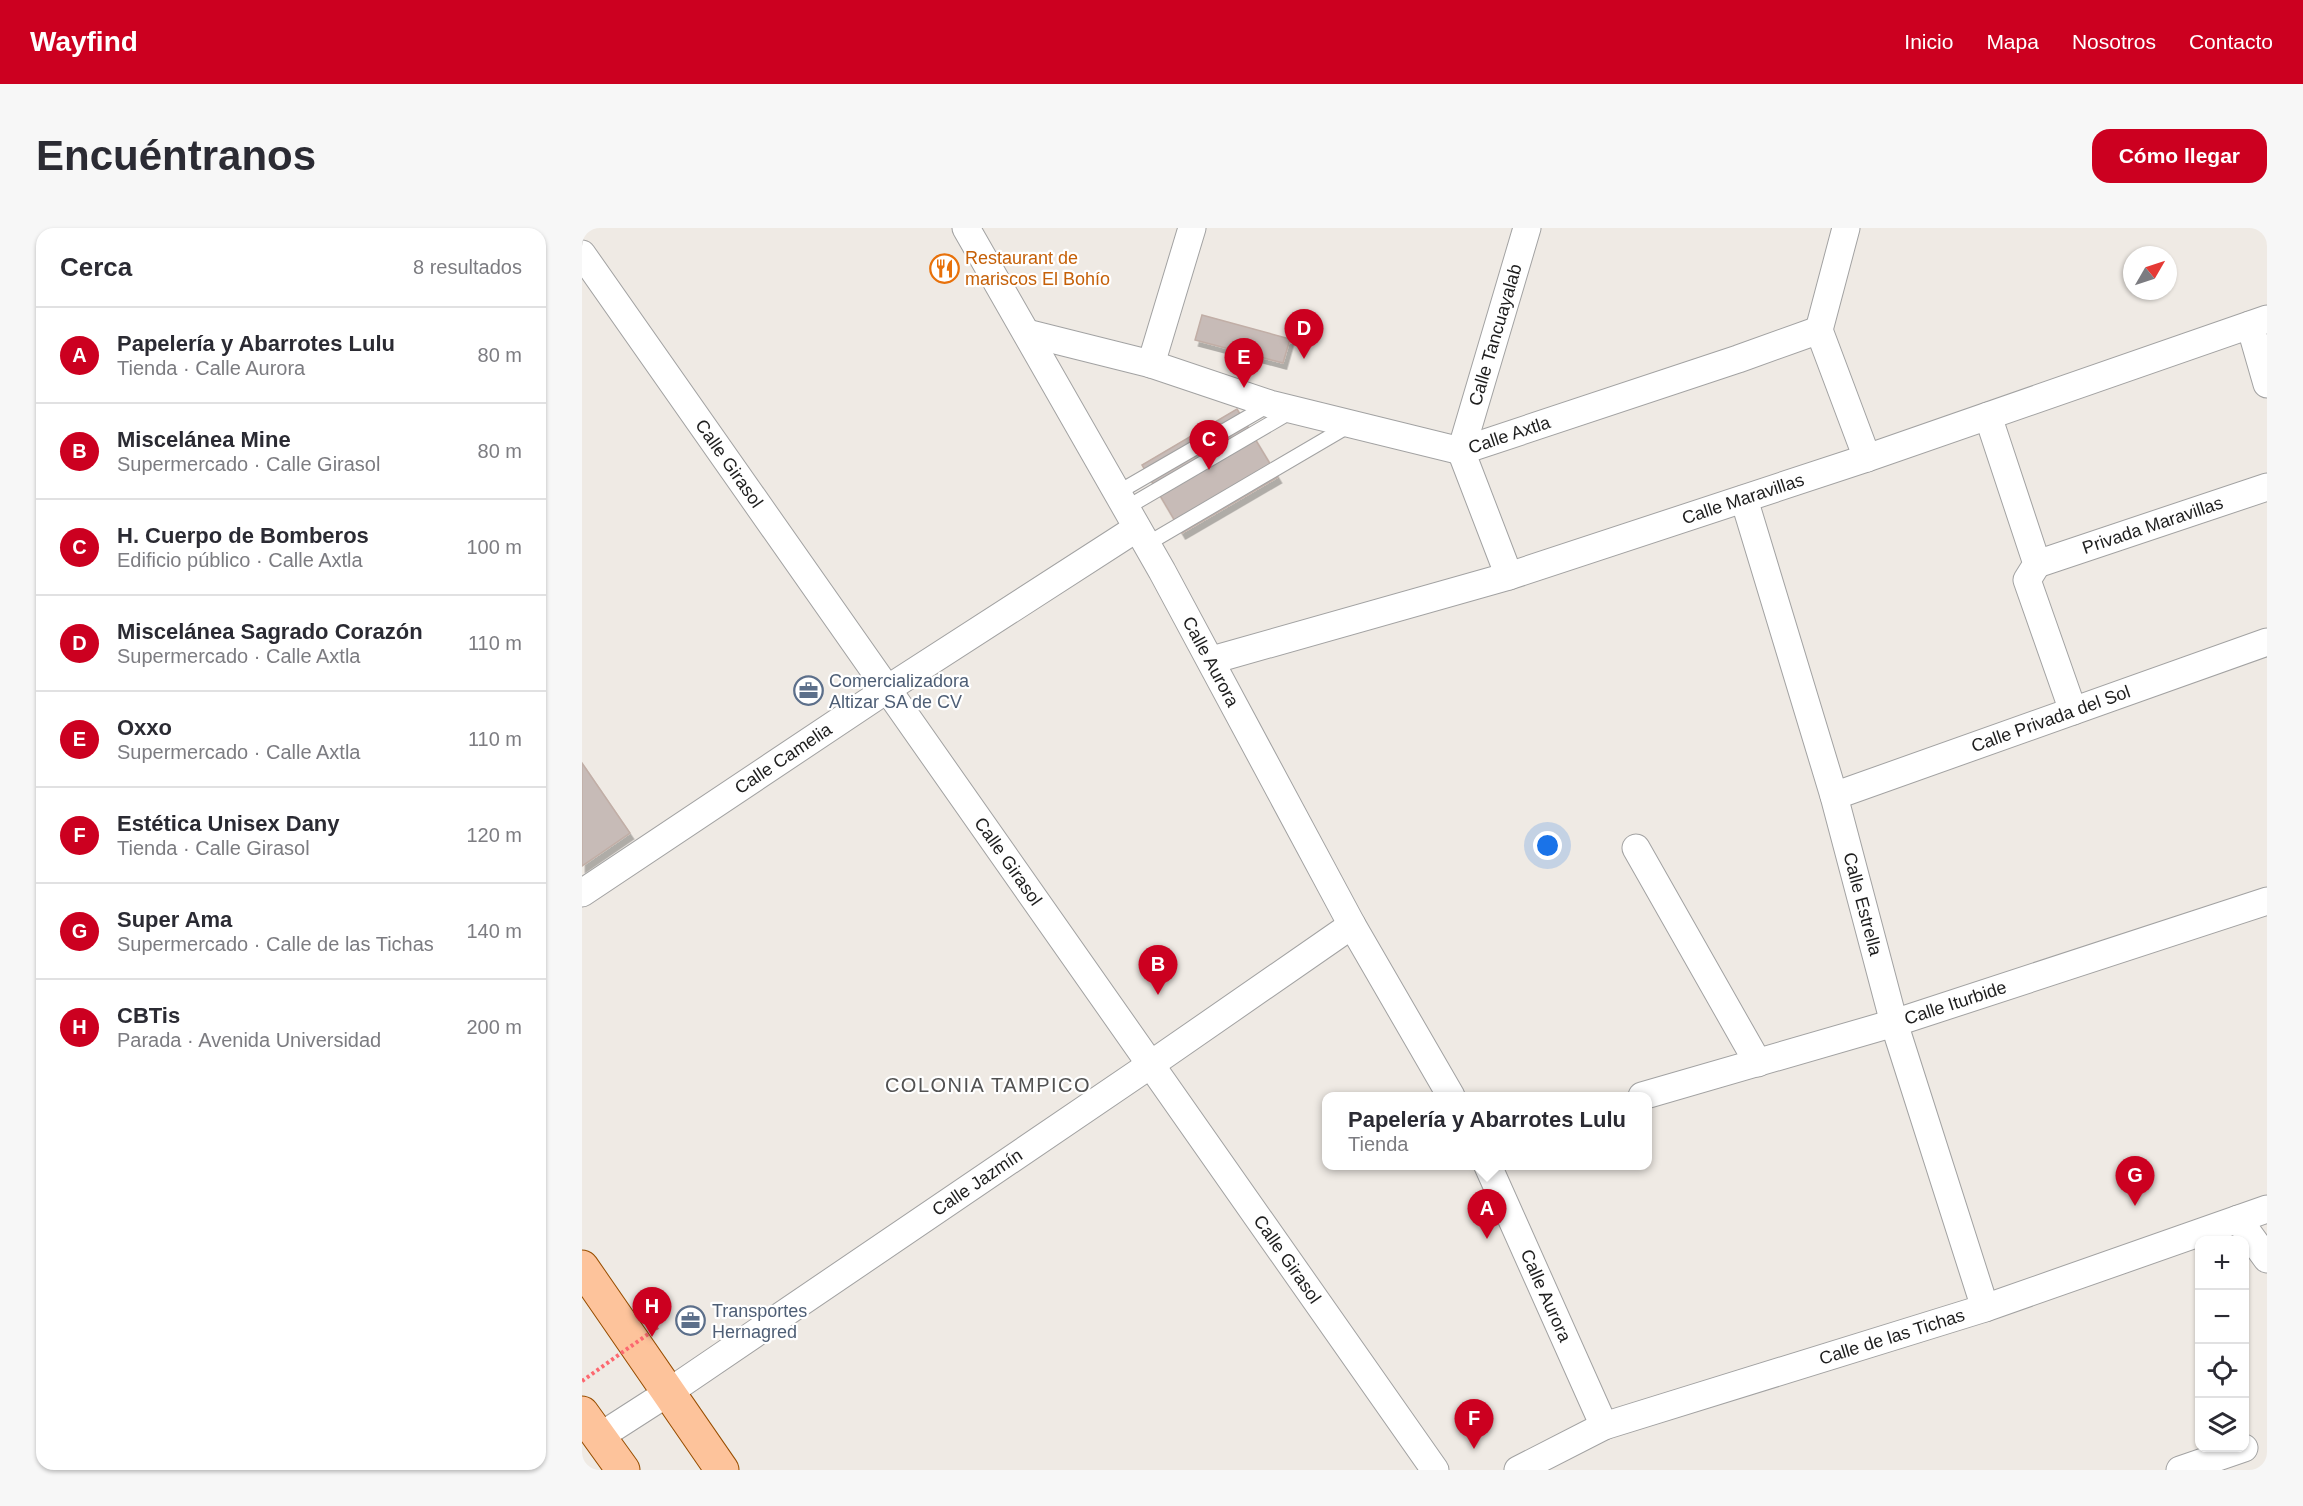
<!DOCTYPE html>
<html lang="es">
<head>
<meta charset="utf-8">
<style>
  body { margin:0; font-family:Helvetica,sans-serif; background:#f7f7f7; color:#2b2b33 }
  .controls { position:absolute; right:18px; bottom:18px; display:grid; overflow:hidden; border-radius:12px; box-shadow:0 2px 4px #0004 }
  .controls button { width:54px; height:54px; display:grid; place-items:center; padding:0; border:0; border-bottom:2px solid #e1e1e2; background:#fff; color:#2b2b33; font:30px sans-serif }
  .compass { position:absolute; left:1541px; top:18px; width:54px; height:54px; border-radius:50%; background:#fff; box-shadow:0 2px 4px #0004; rotate:51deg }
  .you { position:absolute; left:966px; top:618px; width:21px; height:21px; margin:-15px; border:4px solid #fff; border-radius:50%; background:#1a73e8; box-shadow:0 0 0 9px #1a73e833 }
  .badge { display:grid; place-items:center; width:39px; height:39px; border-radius:50%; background:#cc0020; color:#fff; font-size:20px; font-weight:700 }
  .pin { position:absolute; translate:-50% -50px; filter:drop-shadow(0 2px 3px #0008) }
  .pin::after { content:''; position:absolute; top:32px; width:21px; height:18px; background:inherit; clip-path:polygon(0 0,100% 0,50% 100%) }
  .popup { position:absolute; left:740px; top:864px; width:330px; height:78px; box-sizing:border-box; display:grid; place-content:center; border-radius:12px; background:#fff; filter:drop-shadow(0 2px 4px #0005); font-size:20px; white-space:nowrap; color:#7c7c81 }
  .popup b { font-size:22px; color:#2b2b33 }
  .popup::after { content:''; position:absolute; left:50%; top:100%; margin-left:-12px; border:12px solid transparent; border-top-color:#fff }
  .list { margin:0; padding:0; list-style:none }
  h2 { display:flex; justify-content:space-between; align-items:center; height:78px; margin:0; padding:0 24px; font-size:26px }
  h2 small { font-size:20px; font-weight:400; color:#7c7c81 }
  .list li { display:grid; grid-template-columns:39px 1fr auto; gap:18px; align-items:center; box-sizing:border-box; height:96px; padding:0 24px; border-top:2px solid #e1e1e2 }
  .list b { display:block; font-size:22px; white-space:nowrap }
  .list p { margin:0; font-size:20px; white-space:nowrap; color:#7c7c81 }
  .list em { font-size:20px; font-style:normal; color:#7c7c81 }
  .icon { flex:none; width:33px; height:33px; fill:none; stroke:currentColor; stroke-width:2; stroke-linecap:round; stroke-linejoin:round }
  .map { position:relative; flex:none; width:1685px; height:1242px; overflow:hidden; border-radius:18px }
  header { display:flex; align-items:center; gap:36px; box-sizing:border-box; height:84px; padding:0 30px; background:#cc0020; color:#fff }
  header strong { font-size:28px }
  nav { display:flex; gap:33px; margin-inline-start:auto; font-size:21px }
  .intro { display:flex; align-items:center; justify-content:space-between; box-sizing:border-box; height:144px; padding:0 36px }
  h1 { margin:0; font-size:42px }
  .button { padding:15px 27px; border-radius:18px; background:#cc0020; color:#fff; font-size:21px; font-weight:700 }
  main { display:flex; gap:36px; padding:0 36px }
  aside { flex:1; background:#fff; border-radius:18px; box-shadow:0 2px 4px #0004 }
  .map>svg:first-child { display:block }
  .building { fill:#c7bbb7; stroke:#c1aea6; stroke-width:1.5; filter:url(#shadow) }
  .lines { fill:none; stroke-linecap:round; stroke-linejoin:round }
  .lane-casing { stroke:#a2a2a2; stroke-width:16 }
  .street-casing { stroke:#a2a2a2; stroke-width:29 }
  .primary-casing { stroke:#984e00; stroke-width:35 }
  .lane { stroke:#fff; stroke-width:14 }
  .street { stroke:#fff; stroke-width:27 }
  .primary { stroke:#fdc39b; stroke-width:33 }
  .path-bridge { stroke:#fc6870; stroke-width:4; stroke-dasharray:3 3; stroke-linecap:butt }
  .labels { text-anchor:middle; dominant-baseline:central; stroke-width:4.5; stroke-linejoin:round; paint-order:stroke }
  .food-label { font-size:18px; fill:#c56008; stroke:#fff; text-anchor:start }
  .street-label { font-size:18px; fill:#1e1e1e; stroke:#fff }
  .service-label { font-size:18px; fill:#4e5e75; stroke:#fff; text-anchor:start }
  .neighbourhood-label { font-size:20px; letter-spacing:1.5px; fill:#515151; stroke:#fff }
</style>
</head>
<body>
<header>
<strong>Wayfind</strong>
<nav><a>Inicio</a><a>Mapa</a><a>Nosotros</a><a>Contacto</a></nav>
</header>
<div class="intro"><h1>Encuéntranos</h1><a class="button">Cómo llegar</a></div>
<main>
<aside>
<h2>Cerca<small>8 resultados</small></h2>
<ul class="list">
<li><span class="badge">A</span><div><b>Papelería y Abarrotes Lulu</b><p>Tienda · Calle Aurora</p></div><em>80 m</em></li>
<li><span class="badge">B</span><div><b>Miscelánea Mine</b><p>Supermercado · Calle Girasol</p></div><em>80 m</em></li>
<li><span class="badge">C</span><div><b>H. Cuerpo de Bomberos</b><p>Edificio público · Calle Axtla</p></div><em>100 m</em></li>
<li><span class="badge">D</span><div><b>Miscelánea Sagrado Corazón</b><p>Supermercado · Calle Axtla</p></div><em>110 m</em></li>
<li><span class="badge">E</span><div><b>Oxxo</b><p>Supermercado · Calle Axtla</p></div><em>110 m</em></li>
<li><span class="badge">F</span><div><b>Estética Unisex Dany</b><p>Tienda · Calle Girasol</p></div><em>120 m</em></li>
<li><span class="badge">G</span><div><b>Super Ama</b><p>Supermercado · Calle de las Tichas</p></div><em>140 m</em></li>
<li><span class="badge">H</span><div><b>CBTis</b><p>Parada · Avenida Universidad</p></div><em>200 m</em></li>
</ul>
</aside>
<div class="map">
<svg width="1685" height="1242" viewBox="0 0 1685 1242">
  <defs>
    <filter id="shadow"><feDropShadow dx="3.5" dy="6" stdDeviation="0" flood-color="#0004"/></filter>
  </defs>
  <rect width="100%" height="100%" fill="#efeae4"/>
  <g class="building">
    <path d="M620,87l88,24 -7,24 -88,-23z"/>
    <path d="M655,181l41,68 -96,56 -40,-68z"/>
    <path d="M0,535l48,70 -48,33z"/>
  </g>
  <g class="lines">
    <defs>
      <g id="lane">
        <path d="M535,265l152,-88"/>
        <path d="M544,280l166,-97"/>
        <path d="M565,316l203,-119"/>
      </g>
      <g id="street">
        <path id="s1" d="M384,0l196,343 190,354 99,171"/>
        <path id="s2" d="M0,26l853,1216"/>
        <path d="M1668,97l17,59"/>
        <path d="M1237,102l48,128"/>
        <path d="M1237,102l27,-102"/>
        <path id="s3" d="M445,105l124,31 119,40 191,47 277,-92 81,-29"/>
        <path d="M569,136l41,-136"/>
        <path d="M1406,188l49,148 -10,16 46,131"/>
        <path id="s4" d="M1162,271l90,297 60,227 91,285"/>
        <path id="s5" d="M1455,336l230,-77"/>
        <path id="s6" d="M927,348l-48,-125 66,-223"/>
        <path id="s7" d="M630,432l297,-84 358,-118 400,-139"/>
        <path id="s8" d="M1252,568l433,-154"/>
        <path d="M1054,620l122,215"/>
        <path id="s9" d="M0,665l307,-205 248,-160"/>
        <path id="s10" d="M1060,868l252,-73 373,-122"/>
        <path id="s11" d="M906,938l116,260"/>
        <path d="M1656,991l29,40"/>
        <path id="s12" d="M17,1209l70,-45 481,-327 202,-140"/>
        <path id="s13" d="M936,1242l86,-44 381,-118 282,-99"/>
        <path d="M1598,1242l64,-22"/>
      </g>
      <g id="primary">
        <path d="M0,1039l140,203"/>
        <path d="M0,1185l41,57"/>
      </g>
    </defs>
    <use href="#lane" class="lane-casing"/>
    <use href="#street" class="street-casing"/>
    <use href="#primary" class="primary-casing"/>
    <use href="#lane" class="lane"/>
    <use href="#street" class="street"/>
    <use href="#primary" class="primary"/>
    <path class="path-bridge" d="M0,1153l76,-54"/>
  </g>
  <defs>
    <symbol id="restaurant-ring" viewBox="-11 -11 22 22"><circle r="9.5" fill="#fff" stroke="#e8710a" stroke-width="1.5"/><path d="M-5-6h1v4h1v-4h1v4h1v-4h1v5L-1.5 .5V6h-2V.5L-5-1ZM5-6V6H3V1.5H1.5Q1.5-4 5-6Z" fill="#e8710a"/></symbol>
    <symbol id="office-ring" viewBox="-11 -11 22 22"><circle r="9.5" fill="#fff" stroke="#5c6f8a" stroke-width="1.5"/><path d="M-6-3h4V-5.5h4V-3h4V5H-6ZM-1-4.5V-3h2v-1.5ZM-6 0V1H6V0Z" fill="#5c6f8a"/></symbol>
  </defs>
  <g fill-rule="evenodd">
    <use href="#restaurant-ring" x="346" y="24" width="33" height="33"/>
    <use href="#office-ring" x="210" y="446" width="33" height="33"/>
    <use href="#office-ring" x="92" y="1076" width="33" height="33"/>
  </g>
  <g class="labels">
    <g class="food-label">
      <text x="383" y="30">Restaurant de<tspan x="383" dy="21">mariscos El Bohío</tspan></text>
    </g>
    <g class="street-label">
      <text stroke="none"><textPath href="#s6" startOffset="255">Calle Tancuayalab</textPath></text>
      <text stroke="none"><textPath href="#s3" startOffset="501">Calle Axtla</textPath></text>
      <text stroke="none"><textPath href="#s2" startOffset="256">Calle Girasol</textPath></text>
      <text stroke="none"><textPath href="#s7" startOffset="555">Calle Maravillas</textPath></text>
      <text stroke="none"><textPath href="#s5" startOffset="122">Privada Maravillas</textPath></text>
      <text stroke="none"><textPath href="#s1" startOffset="498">Calle Aurora</textPath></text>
      <text stroke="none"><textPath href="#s8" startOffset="230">Calle Privada del Sol</textPath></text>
      <text stroke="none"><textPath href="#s9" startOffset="242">Calle Camelia</textPath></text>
      <text stroke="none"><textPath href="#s2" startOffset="742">Calle Girasol</textPath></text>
      <text stroke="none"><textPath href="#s4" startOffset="422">Calle Estrella</textPath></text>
      <text stroke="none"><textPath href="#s10" startOffset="327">Calle Iturbide</textPath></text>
      <text stroke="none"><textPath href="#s12" startOffset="456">Calle Jazmín</textPath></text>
      <text stroke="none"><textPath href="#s2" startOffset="1228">Calle Girasol</textPath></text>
      <text stroke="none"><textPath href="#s11" startOffset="142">Calle Aurora</textPath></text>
      <text stroke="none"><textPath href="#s13" startOffset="398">Calle de las Tichas</textPath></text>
    </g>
    <g class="service-label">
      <text x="247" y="453">Comercializadora<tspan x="247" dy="21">Altizar SA de CV</tspan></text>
      <text x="130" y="1083">Transportes<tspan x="130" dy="21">Hernagred</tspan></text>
    </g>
    <g class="neighbourhood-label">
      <text x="406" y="857">COLONIA TAMPICO</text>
    </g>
  </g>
</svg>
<div class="controls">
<button>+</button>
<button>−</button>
<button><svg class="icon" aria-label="locate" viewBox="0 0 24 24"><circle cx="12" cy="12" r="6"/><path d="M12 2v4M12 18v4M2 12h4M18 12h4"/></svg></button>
<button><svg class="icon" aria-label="layers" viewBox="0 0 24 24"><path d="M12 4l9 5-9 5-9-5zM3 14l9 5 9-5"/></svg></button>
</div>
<svg class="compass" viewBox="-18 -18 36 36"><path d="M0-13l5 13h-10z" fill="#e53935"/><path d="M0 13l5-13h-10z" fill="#7c7c81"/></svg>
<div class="you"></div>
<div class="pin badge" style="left:905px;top:1011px">A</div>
<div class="popup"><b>Papelería y Abarrotes Lulu</b>Tienda</div>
<div class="pin badge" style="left:576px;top:767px">B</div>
<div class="pin badge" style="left:627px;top:242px">C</div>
<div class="pin badge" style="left:722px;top:131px">D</div>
<div class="pin badge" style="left:662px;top:160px">E</div>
<div class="pin badge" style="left:892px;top:1221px">F</div>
<div class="pin badge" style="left:1553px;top:978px">G</div>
<div class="pin badge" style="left:70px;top:1109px">H</div>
</div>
</main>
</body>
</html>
